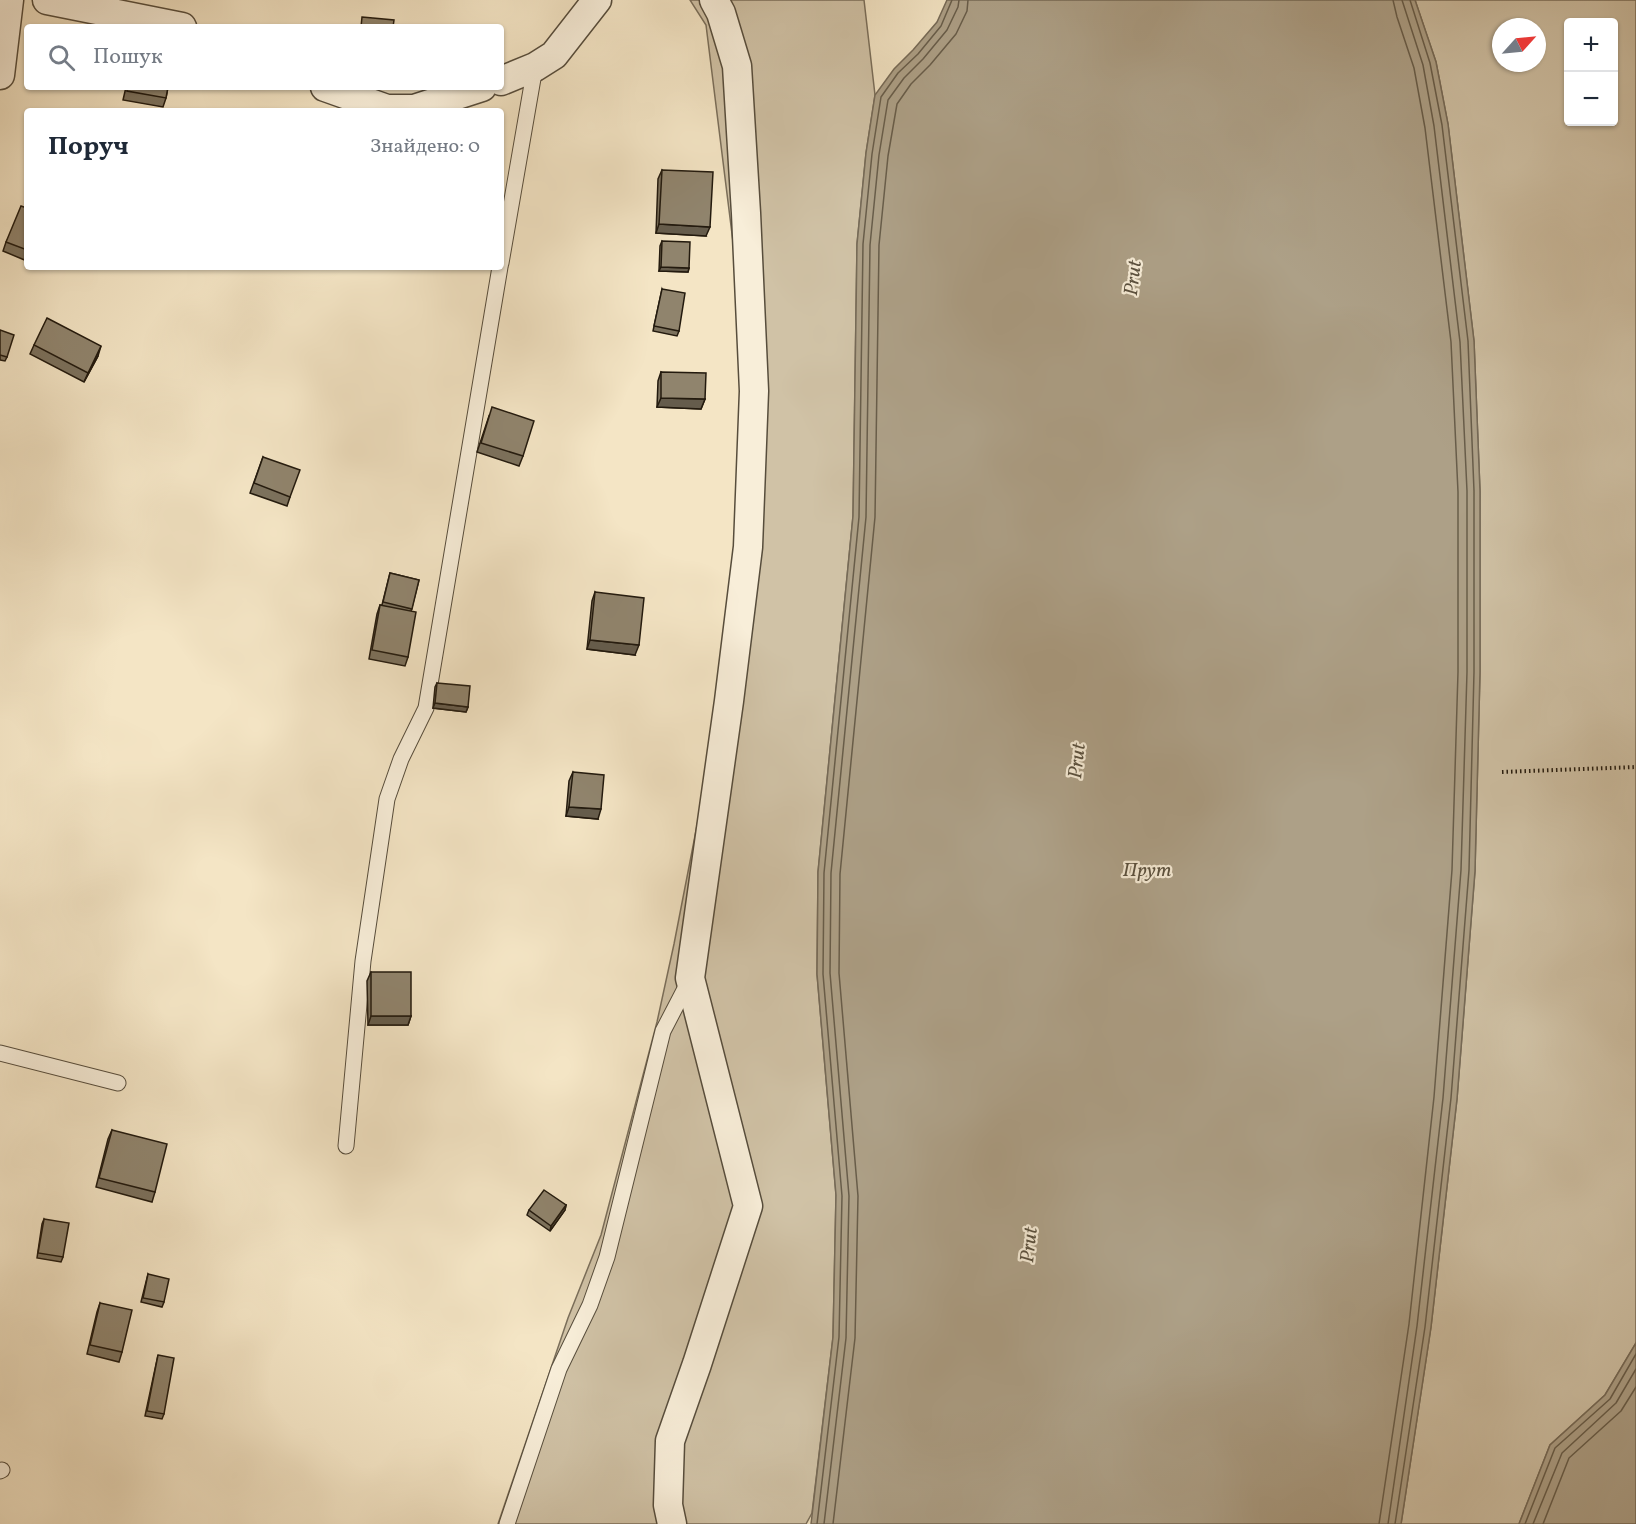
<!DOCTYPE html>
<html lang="uk">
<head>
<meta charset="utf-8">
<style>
  body { margin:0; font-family:Vollkorn,serif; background:#f6f6f7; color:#1f2937 }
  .controls { position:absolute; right:18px; top:18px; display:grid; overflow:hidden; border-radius:6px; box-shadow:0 2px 4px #0004 }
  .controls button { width:54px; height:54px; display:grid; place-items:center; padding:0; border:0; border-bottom:2px solid #e0e1e3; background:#fff; color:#1f2937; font:30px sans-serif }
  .compass { position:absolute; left:1492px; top:18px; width:54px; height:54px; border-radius:50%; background:#fff; box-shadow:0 2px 4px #0004; rotate:63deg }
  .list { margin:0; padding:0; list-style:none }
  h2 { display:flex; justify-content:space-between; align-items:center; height:78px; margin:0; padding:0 24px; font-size:26px }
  h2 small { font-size:20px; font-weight:400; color:#747a83 }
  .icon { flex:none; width:33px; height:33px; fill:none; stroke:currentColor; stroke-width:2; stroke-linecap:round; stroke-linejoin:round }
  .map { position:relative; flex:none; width:1636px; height:1524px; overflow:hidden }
  .search { position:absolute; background:#fff; box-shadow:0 2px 4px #0004; left:24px; top:24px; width:480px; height:66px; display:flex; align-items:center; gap:15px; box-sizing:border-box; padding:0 21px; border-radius:6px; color:#747a83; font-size:22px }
  .panel { position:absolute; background:#fff; box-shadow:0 2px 4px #0004; left:24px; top:108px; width:480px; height:162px; border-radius:6px }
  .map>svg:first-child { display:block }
  .green { fill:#d0c2a6; stroke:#7a6e5a; stroke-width:1.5; fill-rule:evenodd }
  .water { fill:#ada087; stroke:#766a57; stroke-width:1.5 }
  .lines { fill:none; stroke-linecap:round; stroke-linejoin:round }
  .shore { stroke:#685d4a; stroke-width:1.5 }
  .service-casing { stroke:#574d3c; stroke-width:17 }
  .minor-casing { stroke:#574d3c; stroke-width:31 }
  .path { stroke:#231a0e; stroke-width:4; stroke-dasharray:1.5 3; stroke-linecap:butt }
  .service { stroke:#f8eed9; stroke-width:15 }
  .minor { stroke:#f8eed9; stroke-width:28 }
  .wall { fill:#7c725e; stroke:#231a0e; stroke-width:1.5 }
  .shaded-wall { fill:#655c4c; stroke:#231a0e; stroke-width:1.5 }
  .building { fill:#90846d; stroke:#231a0e; stroke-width:1.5 }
  .labels { text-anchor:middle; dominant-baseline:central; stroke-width:4.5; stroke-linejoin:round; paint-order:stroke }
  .water-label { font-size:20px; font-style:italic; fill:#5a503e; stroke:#f8eed9 }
</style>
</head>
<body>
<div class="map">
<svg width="1636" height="1524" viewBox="0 0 1636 1524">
  <rect width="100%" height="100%" fill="#f4e5c5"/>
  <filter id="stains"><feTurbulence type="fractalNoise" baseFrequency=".00333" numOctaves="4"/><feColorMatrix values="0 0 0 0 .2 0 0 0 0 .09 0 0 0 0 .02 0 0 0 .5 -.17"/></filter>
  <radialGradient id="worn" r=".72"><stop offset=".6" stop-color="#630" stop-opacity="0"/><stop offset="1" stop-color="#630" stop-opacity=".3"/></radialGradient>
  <g class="green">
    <path d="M690,0h174l11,95 -9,58 -9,91 -4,272 -35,356 -1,102 19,221 -3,142 -21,176 -6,11h-308l70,-206 33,-83 56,-213 17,-78 53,-273 17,-152 -7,-245 -31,-249z"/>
    <path d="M1415,0h221v1343l-31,52 -55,50 -31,79h-118l30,-197 26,-228 18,-228 5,-199v-181l-6,-150 -26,-217 -12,-62zM1568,22h46v100h-46zM1501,27h36v36h-36z"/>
  </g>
  <g class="water">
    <path d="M947,0h468l21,62 12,62 26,217 6,150v181l-5,199 -18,228 -26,228 -30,197h-590l22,-187 3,-142 -19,-221 1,-102 35,-356 4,-272 9,-91 9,-58 19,-26 19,-19 24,-28z"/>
    <path d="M1636,1343v181h-117l31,-79 55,-50z"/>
  </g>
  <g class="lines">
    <g class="shore">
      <path d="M817,1524l22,-187 3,-141 -19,-222 1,-101 35,-356 4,-273 9,-90 9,-57 17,-24 20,-19 23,-28 11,-26"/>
      <path d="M824,1524l22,-186 3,-142 -19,-223 1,-100 35,-356 4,-272 9,-90 9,-55 16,-22 19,-19 24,-29 11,-23 1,-7"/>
      <path d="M833,1524l22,-186 3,-142 -19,-223 1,-99 35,-357 4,-272 9,-89 9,-52 14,-20 19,-19 26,-31 11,-23 1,-11"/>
      <path d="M1379,1524l30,-200 25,-227 18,-227 6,-198v-180l-7,-150 -26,-214 -11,-60 -17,-51 -4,-17"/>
      <path d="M1388,1524l29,-198 26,-228 18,-228 6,-198v-181l-7,-149 -26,-216 -11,-61 -21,-65"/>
      <path d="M1395,1524l30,-197 26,-229 18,-228 5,-198v-181l-6,-150 -26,-216 -12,-62 -20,-63"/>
      <path d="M1525,1524l30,-76 55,-49 26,-45"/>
      <path d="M1533,1524l29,-71 54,-50 20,-34"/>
      <path d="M1543,1524l26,-66 52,-47 15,-24"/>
    </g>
    <defs>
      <g id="service">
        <path d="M501,263l34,-196"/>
        <path d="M0,1053l118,30"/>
        <path d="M346,1146l17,-185 24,-162 14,-40 25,-51 74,-441"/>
        <path d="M0,1471l2,-1"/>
        <path d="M507,1524l52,-155 31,-64 17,-48 56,-226 26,-50"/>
      </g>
      <g id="minor">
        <path d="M47,0l135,27"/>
        <path d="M0,75l9,-75"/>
        <path d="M501,81l34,-14 19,-12 43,-55"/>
        <path d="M325,87l62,22h27l68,-22"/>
        <path d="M672,1524l-4,-19 2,-64 27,-77 51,-158 -58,-228 39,-277 19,-154 6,-156 -8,-178 -9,-147 -16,-53 -7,-13"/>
      </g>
    </defs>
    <use href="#service" class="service-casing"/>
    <use href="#minor" class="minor-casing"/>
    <path class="path" d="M1502,772l134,-5"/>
    <use href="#service" class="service"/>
    <use href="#minor" class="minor"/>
  </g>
  <g class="wall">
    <path d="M126,87h42l-2,11 -3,9 -40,-7z"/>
    <path d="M662,170l44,66 -50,-3 2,-54z"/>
    <path d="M27,208v53l-24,-10 3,-9z"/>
    <path d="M662,241l27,27 -1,4 -29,-1 1,-25z"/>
    <path d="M662,289l17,42 -2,5 -24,-5z"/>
    <path d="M0,330l7,27 -2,4 -5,-1z"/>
    <path d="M34,345l64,11 -14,26 -54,-28z"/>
    <path d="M661,372l44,27 -4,10 -44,-2 1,-26z"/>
    <path d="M489,416l34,40 -4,10 -42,-14z"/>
    <path d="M263,457l27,40 -3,9 -37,-13z"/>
    <path d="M390,573l29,7 -8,31 -3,46 -3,9 -36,-7 8,-45 3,-9h2z"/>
    <path d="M595,592l40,63 -48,-6 5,-48z"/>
    <path d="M437,683l31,24 -2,5 -33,-4 2,-21z"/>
    <path d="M573,772l25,47 -32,-3 3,-35z"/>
    <path d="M371,972l40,44 -3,9h-40l-1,-44z"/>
    <path d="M112,1130l43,62 -3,10 -56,-15 12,-48z"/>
    <path d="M566,1205l-1,5 -15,21 -23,-16 2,-5z"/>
    <path d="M44,1219l19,38 -2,5 -24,-4 5,-34z"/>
    <path d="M148,1274l16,28 -2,5 -21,-5z"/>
    <path d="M100,1303l22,49 -3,10 -32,-8 10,-42z"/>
    <path d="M158,1355l6,59 -2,5 -17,-3z"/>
  </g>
  <g class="shaded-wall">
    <path d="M659,224l51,3 -4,9 -50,-3z"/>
    <path d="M661,267l28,1 -1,4 -29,-1z"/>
    <path d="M101,346l-3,10 -14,26 4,-9z"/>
    <path d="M661,398l44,1 -4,10 -44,-2z"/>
    <path d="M590,640l49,5 -4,10 -48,-6z"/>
    <path d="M435,703l33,4 -2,5 -33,-4z"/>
    <path d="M569,807l32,2 -3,10 -32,-3z"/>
    <path d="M371,1016h40l-3,9h-40z"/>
    <path d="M566,1205l-1,5 -15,21 1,-5z"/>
  </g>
  <g class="building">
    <path d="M362,17l32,3 -1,7h-32z"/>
    <path d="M127,87h41l-2,11 -39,-7z"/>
    <path d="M662,170l51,2 -3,55 -51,-3z"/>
    <path d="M21,206l6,2v42l-21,-8z"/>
    <path d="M662,241l28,1 -1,26 -28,-1z"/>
    <path d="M662,289l23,4 -6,38 -25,-5z"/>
    <path d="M47,318l54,28 -13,27 -54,-28z"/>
    <path d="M0,330l14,5 -7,22 -7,-2z"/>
    <path d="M661,372l45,1 -1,26 -44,-1z"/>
    <path d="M492,407l42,14 -11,35 -42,-13z"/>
    <path d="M263,457l37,13 -10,27 -36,-14z"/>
    <path d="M390,573l29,7 -7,29 -29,-7z"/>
    <path d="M595,592l49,6 -5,47 -49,-5z"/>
    <path d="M380,605l36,7 -8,45 -36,-7z"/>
    <path d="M437,683l33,3 -2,21 -33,-4z"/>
    <path d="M573,772l31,3 -3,34 -32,-2z"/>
    <rect x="371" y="972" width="40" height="44"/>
    <path d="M112,1130l55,14 -12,48 -56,-14z"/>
    <path d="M544,1190l22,15 -15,21 -22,-16z"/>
    <path d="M44,1219l25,4 -6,34 -25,-4z"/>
    <path d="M148,1274l21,5 -5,23 -21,-4z"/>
    <path d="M100,1303l32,7 -10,42 -32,-7z"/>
    <path d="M158,1355l16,3 -10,56 -17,-3z"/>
  </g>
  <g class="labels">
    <g class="water-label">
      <text transform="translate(1134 278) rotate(-83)">Prut</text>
      <text transform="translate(1078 761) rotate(-84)">Prut</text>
      <text x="1147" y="871">Прут</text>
      <text transform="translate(1030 1245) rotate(-84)">Prut</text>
    </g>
  </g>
  <rect width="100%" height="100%" filter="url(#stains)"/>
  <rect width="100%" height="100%" fill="url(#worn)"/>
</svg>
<div class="controls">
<button>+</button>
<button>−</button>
</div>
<svg class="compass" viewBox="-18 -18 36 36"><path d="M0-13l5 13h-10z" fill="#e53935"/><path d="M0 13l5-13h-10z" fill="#747a83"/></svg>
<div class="search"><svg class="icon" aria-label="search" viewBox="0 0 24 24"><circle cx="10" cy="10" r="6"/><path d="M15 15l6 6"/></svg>Пошук</div>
<section class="panel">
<h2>Поруч<small>Знайдено: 0</small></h2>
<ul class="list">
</ul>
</section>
</div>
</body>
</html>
